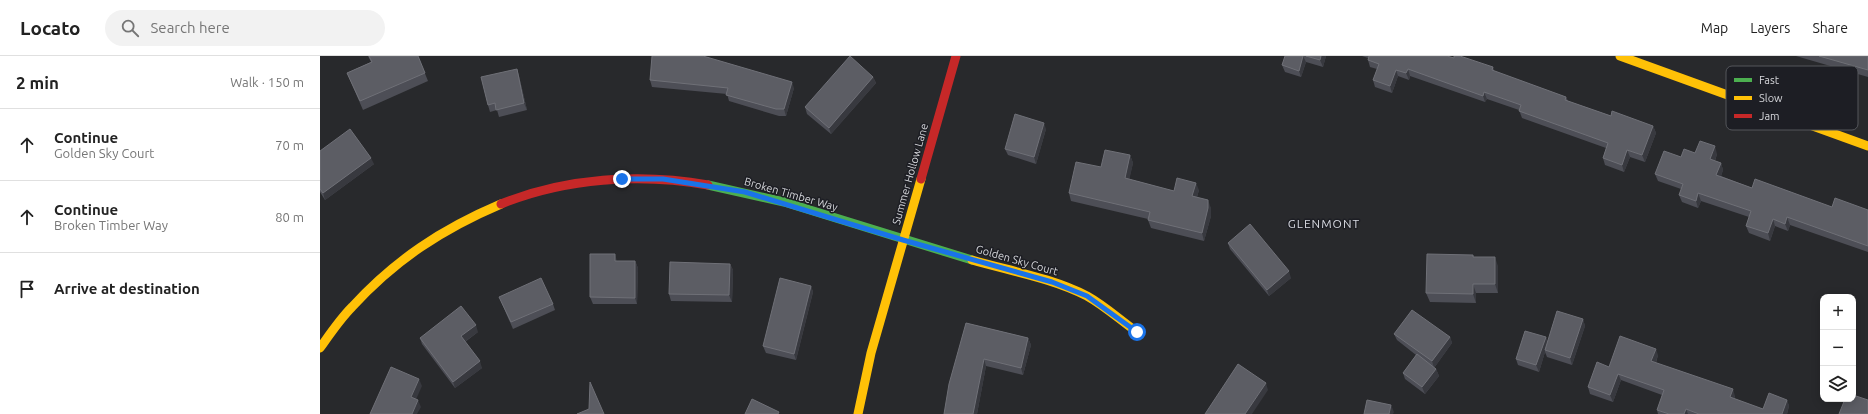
<!DOCTYPE html>
<html lang="en">
<head>
<meta charset="utf-8">
<style>
  body { margin:0; font-family:Ubuntu,sans-serif; background:#f2f2f2; color:#222 }
  .controls { position:absolute; right:12px; bottom:12px; display:grid; overflow:hidden; border-radius:8px; box-shadow:0 2px 10px #0003 }
  .controls button { width:36px; height:36px; display:grid; place-items:center; padding:0; border:0; border-bottom:1px solid #e0e0e0; background:#fff; color:#222; font:20px sans-serif }
  .stop { position:absolute; width:12px; height:12px; margin:-9px; border:3px solid #1a73e8; border-radius:50%; background:#fff }
  .stop.end { background:#1a73e8; border-color:#fff; box-shadow:0 1px 4px #0008 }
  .list { margin:0; padding:0; list-style:none }
  h2 { display:flex; justify-content:space-between; align-items:center; height:52px; margin:0; padding:0 16px; font-size:17px }
  h2 small { font-size:13px; font-weight:400; color:#767676 }
  .list li { display:grid; grid-template-columns:26px 1fr auto; gap:12px; align-items:center; box-sizing:border-box; height:72px; padding:0 16px; border-top:1px solid #e0e0e0 }
  .list b { display:block; font-size:15px; white-space:nowrap }
  .list p { margin:0; font-size:13px; white-space:nowrap; color:#767676 }
  .list em { font-size:13px; font-style:normal; color:#767676 }
  .icon { flex:none; width:22px; height:22px; fill:none; stroke:currentColor; stroke-width:2; stroke-linecap:round; stroke-linejoin:round }
  .map { position:relative; flex:none; width:1548px; height:358px; overflow:hidden }
  header { display:flex; align-items:center; gap:24px; box-sizing:border-box; height:56px; padding:0 20px; background:#fff; border-bottom:1px solid #e0e0e0 }
  header strong { font-size:19px }
  nav { display:flex; gap:22px; margin-inline-start:auto; font-size:14px }
  .search { width:280px; height:36px; background:#f2f2f2; display:flex; align-items:center; gap:10px; box-sizing:border-box; padding:0 14px; border-radius:22px; color:#767676; font-size:15px }
  main { display:flex }
  aside { flex:1; background:#fff }
  .map>svg:first-child { display:block }
  .lines { fill:none; stroke-linecap:round; stroke-linejoin:round }
  .fast { stroke:#4caf50; stroke-width:9 }
  .slow { stroke:#ffc107; stroke-width:9 }
  .jam { stroke:#c62828; stroke-width:9 }
  .wall { fill:#4d4e56 }
  .shaded-wall { fill:#38393f }
  .building { fill:#5c5d64; stroke:#6f7077 }
  .route { stroke:#1a73e8; stroke-width:5 }
  .labels { text-anchor:middle; dominant-baseline:central; stroke-width:3; stroke-linejoin:round; paint-order:stroke }
  .street-label { font-size:11px; fill:#d6d7db; stroke:#1d1e24 }
  .neighbourhood-label { font-size:12px; letter-spacing:1px; fill:#d8dae2; stroke:#1d1e24 }
  .key { fill:#1d1e24; stroke:#54565b; stroke-width:1 }
  .key-label { font-size:11px; fill:#d6d7db }
</style>
</head>
<body>
<header>
<strong>Locato</strong>
<div class="search"><svg class="icon" aria-label="search" viewBox="0 0 24 24"><circle cx="10" cy="10" r="6"/><path d="M15 15l6 6"/></svg>Search here</div>
<nav><a>Map</a><a>Layers</a><a>Share</a></nav>
</header>
<main>
<aside>
<h2>2 min<small>Walk · 150 m</small></h2>
<ul class="list">
<li><svg class="icon" aria-label="ahead" viewBox="0 0 24 24"><path d="M12 20V5M6 11l6-6 6 6"/></svg><div><b>Continue</b><p>Golden Sky Court</p></div><em>70 m</em></li>
<li><svg class="icon" aria-label="ahead" viewBox="0 0 24 24"><path d="M12 20V5M6 11l6-6 6 6"/></svg><div><b>Continue</b><p>Broken Timber Way</p></div><em>80 m</em></li>
<li><svg class="icon" aria-label="arrive" viewBox="0 0 24 24"><path d="M6 21V4h12l-3 4 3 4H6"/></svg><div><b>Arrive at destination</b></div></li>
</ul>
</aside>
<div class="map">
<svg width="1548" height="358" viewBox="0 0 1548 358">
  <rect width="100%" height="100%" fill="#28292c"/>
  <g class="lines">
    <path class="fast" d="M388,129l76,17 188,58"/>
    <g class="slow">
      <path d="M1300,0l248,90"/>
      <path d="M652,204c38,11 80,18 115,36 18,10 33,24 50,36"/>
      <path d="M0,292c10,-14 20,-29 32,-41 43,-47 90,-78 149,-103"/>
      <path d="M538,358l13,-61 50,-174"/>
    </g>
    <g class="jam">
      <path d="M601,123l35,-123"/>
      <path d="M181,148c64,-26 139,-31 207,-19"/>
    </g>
  </g>
  <g class="wall">
    <path d="M48,0h50l10,25 -65,29 -16,-37 24,-11z"/>
    <path d="M965,0h41l-3,11 -17,-5 -5,15 -16,-5 -3,-7z"/>
    <path d="M1042,0h85l7,2 39,9 1,4 72,26 2,4 43,15 42,10 3,7 -11,29 -15,-5 -6,15 -19,-7 -2,-7 3,-10 -84,-30 -3,-8 -32,-11 -2,3 -75,-26 -1,4 -11,-4 -6,17 -17,-6 -2,-7 4,-11 -7,-2 -2,-7v-2z"/>
    <path d="M1476,0h72v21z"/>
    <path d="M197,13l2,7 8,34 -28,7 -2,-7 -7,2 -2,-7z"/>
    <path d="M553,21l3,6 -45,51 -24,-20 -2,-7z"/>
    <path d="M330,24l144,8 -8,28h-7l-50,-15 -2,-7 -75,-7z"/>
    <path d="M726,73l-10,35 -28,-9 -3,-6z"/>
    <path d="M0,95l54,13 -49,36 -5,-8z"/>
    <path d="M1375,97l22,1 -2,7 6,2 2,7 -2,6 31,12 80,19 36,3v42l-78,-27 -2,6 -13,-5 -5,15 -21,-8 -3,-7 3,-9 -48,-16 -3,7 -16,-6 -3,-7 2,-6 -23,-8 -3,-7 26,-17z"/>
    <path d="M810,99l3,8 -4,16 45,12 25,-1 -2,7 14,11v8l-7,25 -53,-13 -3,-8v-1l-77,-18 -2,-8 32,-26z"/>
    <path d="M908,187l63,35 -22,18 -39,-47z"/>
    <path d="M1153,199l1,2 24,9v27h-22v10l-46,-1 -4,-9z"/>
    <path d="M315,205l3,7 -1,36h-44l-3,-7z"/>
    <path d="M410,208l3,6 -1,32 -61,-1 -2,-7z"/>
    <path d="M491,230l2,6 -17,68 -30,-7 -3,-7z"/>
    <path d="M179,241l54,7 2,6 -42,19z"/>
    <path d="M1263,263l2,7 -13,39 -25,-8 -2,-5 -6,20 -21,-7 -2,-6 30,-22 1,4z"/>
    <path d="M646,267l62,15 3,7 -8,30 -37,-9 -9,48h-33z"/>
    <path d="M158,276l-13,10 17,26 -27,20 -33,-44 -2,-6z"/>
    <path d="M1074,278l56,3 2,6 -18,25 2,1 3,7 -14,18 -20,-15 -2,-6 13,-18 -19,-15z"/>
    <path d="M1338,299l-2,8 79,33 -1,3 29,10 24,-9 2,6 -2,8h-129l-1,-4 5,-15 -41,-15 -8,22 -23,-8 -2,-7 21,-20z"/>
  </g>
  <g class="shaded-wall">
    <path d="M983,0l3,6 -5,15 -2,-6z"/>
    <path d="M1001,0h5l-3,11 -3,-7z"/>
    <path d="M197,13l2,7 8,34 -3,-7z"/>
    <path d="M1088,13l2,7 -1,4 -3,-7z"/>
    <path d="M1076,14l2,6 -6,17 -2,-7z"/>
    <path d="M553,21l3,6 -45,51 -2,-6z"/>
    <path d="M472,26l2,6 -8,28 -2,-7z"/>
    <path d="M1164,36l3,7 -2,3 -2,-6z"/>
    <path d="M724,67l2,6 -10,35 -2,-7z"/>
    <path d="M1333,70l3,7 -11,29 -3,-7z"/>
    <path d="M1395,90l2,8 -4,12 -3,-7z"/>
    <path d="M1307,94l3,7 -6,15 -2,-7z"/>
    <path d="M810,99l3,8 -5,23 -3,-8z"/>
    <path d="M51,102l3,6 -49,36 -2,-7z"/>
    <path d="M1401,107l2,7 -4,12 -3,-7z"/>
    <path d="M876,127l3,7 -4,14 -3,-8z"/>
    <path d="M1378,137l3,8 -3,7 -2,-7z"/>
    <path d="M888,144l3,8v8l-7,25 -2,-8z"/>
    <path d="M1467,161l3,8 -2,6 -3,-7z"/>
    <path d="M1453,163l2,7 -5,15 -2,-8z"/>
    <path d="M295,198l2,7h-2z"/>
    <path d="M1175,201l3,9v27l-3,-9z"/>
    <path d="M315,205l3,7 -1,36 -2,-6z"/>
    <path d="M410,208l3,6 -1,32 -3,-7z"/>
    <path d="M969,215l2,7 -22,18 -2,-6z"/>
    <path d="M1153,228l3,9v10l-3,-9z"/>
    <path d="M491,230l2,6 -17,68 -2,-6z"/>
    <path d="M1263,263l2,7 -13,39 -2,-7z"/>
    <path d="M156,269l2,7 -15,11 -2,-7z"/>
    <path d="M1130,281l2,6 -18,25 -2,-7z"/>
    <path d="M1226,281l2,7 -3,6v2l-6,20 -3,-7z"/>
    <path d="M708,282l3,7 -8,30 -2,-7z"/>
    <path d="M1336,293l2,6 -4,13 -3,-7z"/>
    <path d="M664,303l2,7 -9,48h-4z"/>
    <path d="M160,305l2,7 -27,20 -2,-6z"/>
    <path d="M1116,313l3,7 -14,18 -3,-7z"/>
    <path d="M1298,318l3,6 -8,22 -3,-7z"/>
    <path d="M99,323l3,7 -8,18 -3,-7z"/>
    <path d="M946,327l2,7 -16,24h-7z"/>
    <path d="M1413,333l2,7 -3,8 -2,-7z"/>
    <path d="M98,344l3,7 -4,7h-5z"/>
    <path d="M1467,344l2,6 -2,8h-5z"/>
    <path d="M1071,349l3,7 -1,2h-4z"/>
    <path d="M1366,353l2,5h-4z"/>
  </g>
  <g class="building">
    <path d="M49,0h49l7,17 -65,28 -13,-28 25,-11z"/>
    <path d="M332,0h51l89,26 -8,27h-8l-50,-14 2,-7 -78,-8z"/>
    <path d="M530,0l23,21 -44,51 -24,-21z"/>
    <path d="M965,0h18l-4,15 -17,-6z"/>
    <path d="M986,0h15l-1,4z"/>
    <path d="M1049,0h78l7,2v-2h6l33,11 -1,3 74,27 -1,3 46,16 1,-5 41,15 -11,29 -15,-5 -5,15 -19,-7 5,-15 -89,-32 2,-6 -37,-13 -1,4 -75,-27 -2,4 -10,-3 -6,16 -17,-6 6,-16 -11,-4z"/>
    <path d="M1499,0h49v14z"/>
    <path d="M197,13l7,34 -28,7 -1,-7 -7,2 -7,-28z"/>
    <path d="M695,58l29,9 -10,34 -29,-8z"/>
    <path d="M30,73l21,29 -48,35 -3,-4v-38z"/>
    <path d="M1380,85l15,5 -5,13 11,4 -5,12 36,13 3,-9 77,28 3,-9 33,12v36l-81,-29 -2,7 -12,-5 -5,14 -22,-7 5,-15 -53,-18 -2,8 -17,-6 4,-11 -28,-10 9,-23 17,6 3,-8 11,4z"/>
    <path d="M785,94l25,5 -5,23 49,13 3,-13 19,5 -4,13 16,4v8l-6,25 -54,-13 2,-8 -81,-19 7,-31 25,5z"/>
    <path d="M930,168l39,47 -22,19 -39,-47z"/>
    <path d="M270,198h25v7h20v37l-45,-1z"/>
    <path d="M1107,198l46,1v2h22v27h-22v10l-47,-1z"/>
    <path d="M350,206l60,2 -1,31 -60,-1z"/>
    <path d="M221,222l12,26 -42,18 -12,-25z"/>
    <path d="M460,222l31,8 -17,68 -31,-8z"/>
    <path d="M141,250l15,19 -15,11 19,25 -27,21 -33,-44z"/>
    <path d="M1092,254l38,27 -18,24 -38,-27z"/>
    <path d="M1237,255l26,8 -13,39 -25,-8z"/>
    <path d="M646,267l62,15 -7,30 -37,-9 -11,55h-29l5,-30z"/>
    <path d="M1205,275l21,6 -10,28 -20,-6z"/>
    <path d="M1300,280l36,13 -5,12 82,28 -3,8 33,12 6,-16 18,7 -5,14h-83l-13,-5 -2,5h-15l-12,-4 7,-20 -46,-16 -8,21 -22,-8 9,-25 12,5z"/>
    <path d="M1097,298l19,15 -14,18 -19,-14z"/>
    <path d="M918,308l28,19 -21,31h-40z"/>
    <path d="M71,311l28,12 -8,18 7,3 -6,14h-42z"/>
    <path d="M270,326l14,32h-27l12,-5z"/>
    <path d="M1533,339l15,5v14h-29l6,-15h8z"/>
    <path d="M432,343l27,13 -1,2h-33z"/>
    <path d="M1047,344l24,5 -2,9h-25z"/>
  </g>
  <g class="lines">
    <path class="route" d="M302,123h41l82,13 158,48 149,42 35,14 50,36"/>
  </g>
  <g class="labels">
    <g class="street-label">
      <text transform="translate(590 118) rotate(-74)">Summer Hollow Lane</text>
      <text transform="translate(471 138) rotate(16)">Broken Timber Way</text>
      <text transform="translate(697 204) rotate(16)">Golden Sky Court</text>
    </g>
    <g class="neighbourhood-label">
      <text x="1004" y="167">GLENMONT</text>
    </g>
  </g>
  <rect x="1406" y="10" width="132" height="64" rx="6" class="key"/>
  <rect x="1414" y="22" width="18" height="4" fill="#4caf50"/>
  <rect x="1414" y="40" width="18" height="4" fill="#ffc107"/>
  <rect x="1414" y="58" width="18" height="4" fill="#c62828"/>
  <g class="key-label">
    <text x="1439" y="28">Fast</text>
    <text x="1439" y="46">Slow</text>
    <text x="1439" y="64">Jam</text>
  </g>
</svg>
<div class="controls">
<button>+</button>
<button>−</button>
<button><svg class="icon" aria-label="layers" viewBox="0 0 24 24"><path d="M12 4l9 5-9 5-9-5zM3 14l9 5 9-5"/></svg></button>
</div>
<div class="stop" style="left:817px;top:276px"></div>
<div class="stop end" style="left:302px;top:123px"></div>
</div>
</main>
</body>
</html>
